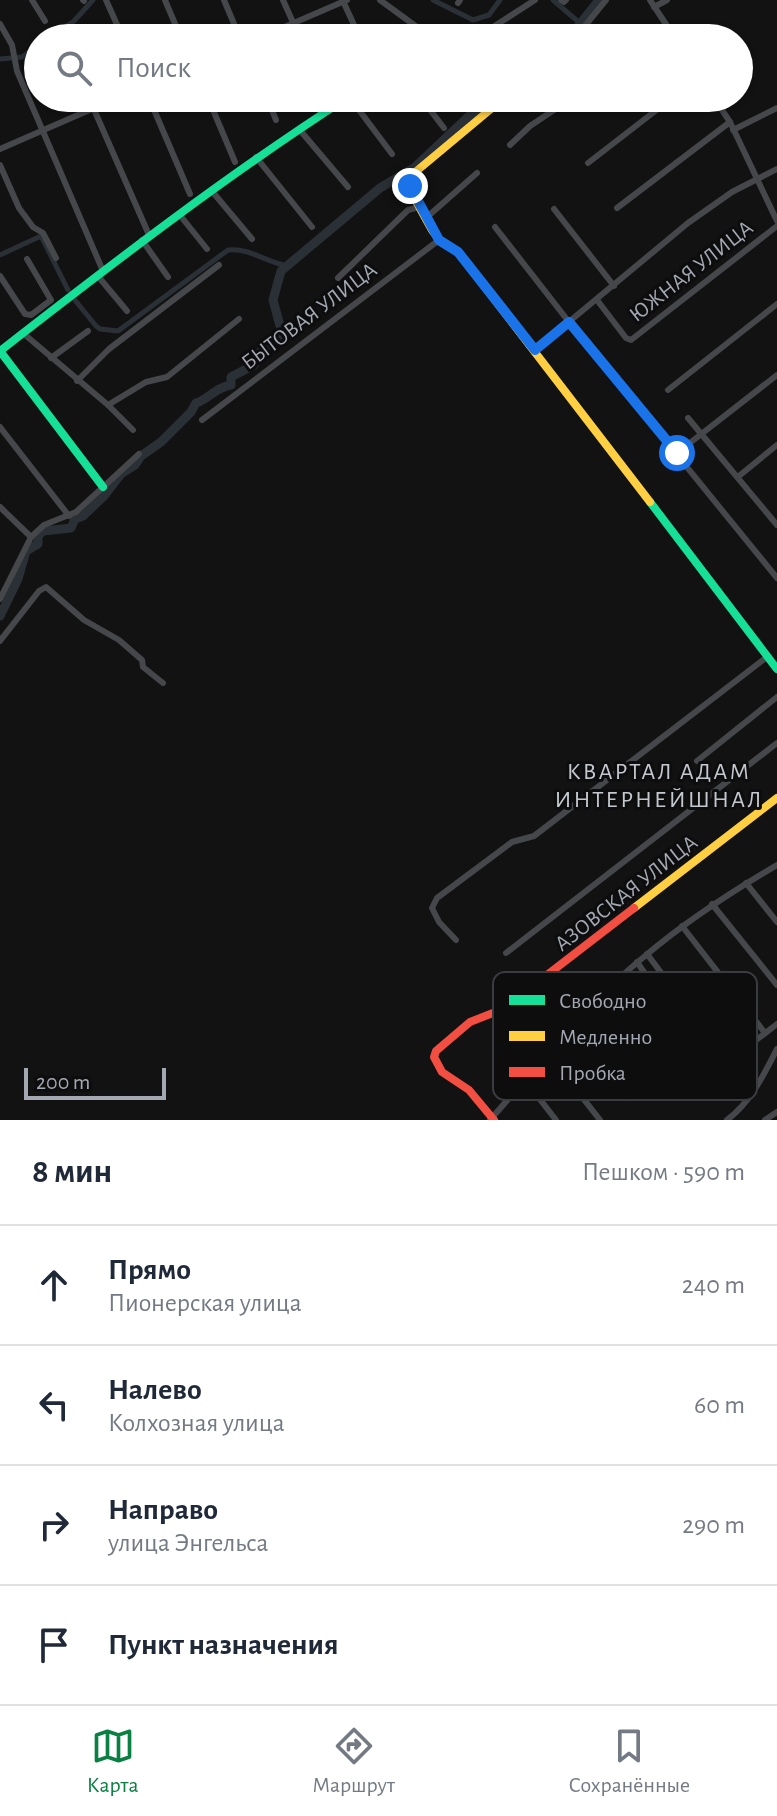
<!DOCTYPE html>
<html lang="ru">
<head>
<meta charset="utf-8">
<style>
  body { margin:0; font-family:"Alegreya Sans",sans-serif; background:#f6f6f7; color:#1f2937 }
  .scale { position:absolute; left:24px; bottom:20px; width:142px; box-sizing:border-box; padding-left:8px; border:4px solid #a4a8b2; border-top:0; font-size:22px; line-height:28px; white-space:nowrap; color:#a4a8b2; -webkit-text-stroke:6px #0d0d0e; paint-order:stroke }
  .stop { position:absolute; width:24px; height:24px; margin:-18px; border:6px solid #1a73e8; border-radius:50%; background:#fff }
  .stop.end { background:#1a73e8; border-color:#fff; box-shadow:0 2px 8px #0008 }
  .list { margin:0; padding:0; list-style:none }
  h2 { display:flex; justify-content:space-between; align-items:center; height:104px; margin:0; padding:0 32px; font-size:34px }
  h2 small { font-size:26px; font-weight:400; color:#747a83 }
  .list li { display:grid; grid-template-columns:52px 1fr auto; gap:24px; align-items:center; box-sizing:border-box; height:120px; padding:0 32px; border-top:2px solid #e0e1e3 }
  .list b { display:block; font-size:30px; white-space:nowrap }
  .list p { margin:0; font-size:26px; white-space:nowrap; color:#747a83 }
  .list em { font-size:26px; font-style:normal; color:#747a83 }
  .icon { flex:none; width:44px; height:44px; fill:none; stroke:currentColor; stroke-width:2; stroke-linecap:round; stroke-linejoin:round }
  .map { position:relative; flex:none; width:777px; height:1120px; overflow:hidden }
  .search { position:absolute; background:#fff; box-shadow:0 2px 6px #0004; left:24px; right:24px; top:24px; height:88px; display:flex; align-items:center; gap:20px; box-sizing:border-box; padding:0 28px; border-radius:44px; color:#747a83; font-size:30px }
  .sheet { height:584px; background:#fff }
  nav { display:flex; justify-content:space-around; align-items:center; box-sizing:border-box; height:112px; border-top:2px solid #e0e1e3; background:#fff; font-size:22px; color:#747a83 }
  nav a { display:grid; justify-items:center; gap:4px }
  nav .on { color:#0b8043 }
  .map>svg:first-child { display:block }
  .lines { fill:none; stroke-linecap:round; stroke-linejoin:round }
  .canal { stroke:#2a3036; stroke-width:5 }
  .river { stroke:#2a3036; stroke-width:9 }
  .street { stroke:#46474b; stroke-width:6 }
  .fast { stroke:#16e098; stroke-width:8 }
  .slow { stroke:#ffcf43; stroke-width:8 }
  .jam { stroke:#f24e42; stroke-width:8 }
  .route { stroke:#1a73e8; stroke-width:10 }
  .labels { text-anchor:middle; dominant-baseline:central; stroke-width:6; stroke-linejoin:round; paint-order:stroke }
  .street-label { font-size:22px; fill:#a4a8b2; stroke:#0d0d0e }
  .neighbourhood-label { font-size:24px; letter-spacing:2px; fill:#c5c7ce; stroke:#0d0d0e }
  .key { fill:#0d0d0e; stroke:#3a3c3f; stroke-width:2 }
  .key-label { font-size:22px; fill:#a4a8b2 }
</style>
</head>
<body>
<div class="map">
<svg width="777" height="1120" viewBox="0 0 777 1120">
  <rect width="100%" height="100%" fill="#121213"/>
  <g class="lines">
    <g class="canal">
      <path d="M433,0l40,20 16,-5 11,-15"/>
      <path d="M553,0l28,24"/>
      <path d="M49,38l25,-17 19,-21"/>
      <path d="M0,59l22,-2 16,-11"/>
      <path d="M0,255l41,-19 27,54"/>
      <path d="M74,299l22,27 4,3 18,2 110,-81c24,-2 38,13 61,16"/>
    </g>
    <g class="river">
      <path d="M569,38l30,-38"/>
      <path d="M0,616l18,-37 8,-28 12,-7v-8l5,-5 28,-3 4,-9 8,-3 21,-20 17,-22 14,-9 6,-9 20,-14 30,-30 5,-9c13,-4 20,-16 35,-18v-8l23,-12 5,-12 23,-20 -9,-33 8,-29 99,-83 34,-20 54,-51 26,-19"/>
    </g>
    <g class="street">
      <path d="M32,0l13,21"/>
      <path d="M83,0l1,1"/>
      <path d="M106,0l17,38"/>
      <path d="M165,0l16,38"/>
      <path d="M224,0l16,38"/>
      <path d="M283,0l17,38"/>
      <path d="M380,0l52,38"/>
      <path d="M561,0l3,2 2,-2"/>
      <path d="M650,0l25,38"/>
      <path d="M343,1l17,37"/>
      <path d="M458,3l2,-3"/>
      <path d="M654,7l13,-7"/>
      <path d="M0,24l12,21 5,26 86,200"/>
      <path d="M61,37v1"/>
      <path d="M259,38l88,-38"/>
      <path d="M476,38l59,-38"/>
      <path d="M575,38l31,-38"/>
      <path d="M89,98l60,137"/>
      <path d="M149,98l41,96"/>
      <path d="M208,98l27,64"/>
      <path d="M267,98l9,22"/>
      <path d="M350,98l42,56"/>
      <path d="M421,98l23,30"/>
      <path d="M482,98h1"/>
      <path d="M714,98l16,24 47,99"/>
      <path d="M299,129l49,58"/>
      <path d="M733,130l44,-22"/>
      <path d="M510,145l20,-19 42,-28"/>
      <path d="M0,149l117,-51"/>
      <path d="M256,157l56,70"/>
      <path d="M588,163l84,-65"/>
      <path d="M0,165l19,43 14,19 10,6 13,25"/>
      <path d="M211,190l41,49"/>
      <path d="M617,208l113,-86"/>
      <path d="M554,209l60,77"/>
      <path d="M179,214l28,35"/>
      <path d="M426,218l51,-45"/>
      <path d="M495,227l74,95 208,256"/>
      <path d="M142,240l26,37"/>
      <path d="M97,275l30,36"/>
      <path d="M0,276l25,38 6,1 20,-15 -24,-41"/>
      <path d="M338,278l70,-68 11,-3"/>
      <path d="M597,300l29,38 5,2 146,-114"/>
      <path d="M24,334l84,71 25,25"/>
      <path d="M535,350l153,-127 44,-31 45,-23"/>
      <path d="M51,358l37,-27"/>
      <path d="M77,381l32,-32 110,-84"/>
      <path d="M668,390l109,-86"/>
      <path d="M108,405l38,-23 21,-5 72,-58"/>
      <path d="M688,418l89,107"/>
      <path d="M202,420l237,-180"/>
      <path d="M0,427l69,89"/>
      <path d="M677,453l100,-78"/>
      <path d="M739,476l38,-31"/>
      <path d="M0,507l31,30"/>
      <path d="M0,599l31,-62 13,-12 32,-13 63,-58"/>
      <path d="M0,641l39,-50 7,-4 38,33 35,20 23,20 1,7 20,16"/>
      <path d="M697,761l80,-64"/>
      <path d="M746,883l31,39"/>
      <path d="M712,904l65,81"/>
      <path d="M682,926l83,107"/>
      <path d="M456,940l-17,-18 -7,-14 5,-10 75,-56 22,-6 233,-179"/>
      <path d="M506,953l271,-210"/>
      <path d="M647,954l31,41"/>
      <path d="M567,1024l59,74"/>
      <path d="M620,1030l39,-36 -22,-32"/>
      <path d="M543,1047l57,73"/>
      <path d="M733,1058l44,-34"/>
      <path d="M525,1080l31,40"/>
      <path d="M490,1120l35,-40 4,-19 5,-7c38,-30 73,-67 111,-98 41,-35 86,-64 132,-91"/>
      <path d="M727,1120c24,-18 36,-44 50,-71"/>
      <path d="M765,1120l12,-8"/>
    </g>
    <g class="fast">
      <path d="M103,487l-103,-136c113,-88 226,-175 347,-253"/>
      <path d="M650,502l127,167"/>
    </g>
    <g class="slow">
      <path d="M504,98l-91,76 -4,5 8,24 15,27 9,12 17,10 192,250"/>
      <path d="M634,908l143,-110"/>
    </g>
    <path class="jam" d="M494,1120l-25,-30 -27,-18 -8,-15 2,-6 34,-29 33,-13 131,-101"/>
  </g>
  <g class="lines">
    <path class="route" d="M410,186l29,54 19,12 77,98 34,-28 108,131"/>
  </g>
  <g class="labels">
    <g class="street-label">
      <text transform="translate(691 271) rotate(-38)">ЮЖНАЯ УЛИЦА</text>
      <text transform="translate(309 316) rotate(-37)">БЫТОВАЯ УЛИЦА</text>
      <text transform="translate(626 893) rotate(-38)">АЗОВСКАЯ УЛИЦА</text>
    </g>
    <g class="neighbourhood-label">
      <text x="659" y="772">КВАРТАЛ АДАМ<tspan x="659" dy="28">ИНТЕРНЕЙШНАЛ</tspan></text>
    </g>
  </g>
  <rect x="493" y="972" width="264" height="128" rx="12" class="key"/>
  <rect x="509" y="995" width="36" height="10" fill="#16e098"/>
  <rect x="509" y="1031" width="36" height="10" fill="#ffcf43"/>
  <rect x="509" y="1067" width="36" height="10" fill="#f24e42"/>
  <g class="key-label">
    <text x="559" y="1008">Свободно</text>
    <text x="559" y="1044">Медленно</text>
    <text x="559" y="1080">Пробка</text>
  </g>
</svg>
<div class="scale">200 m</div>
<div class="stop" style="left:677px;top:453px"></div>
<div class="stop end" style="left:410px;top:186px"></div>
<div class="search"><svg class="icon" aria-label="search" viewBox="0 0 24 24"><circle cx="10" cy="10" r="6"/><path d="M15 15l6 6"/></svg>Поиск</div>
</div>
<section class="sheet">
<h2>8 мин<small>Пешком · 590 m</small></h2>
<ul class="list">
<li><svg class="icon" aria-label="ahead" viewBox="0 0 24 24"><path d="M12 20V5M6 11l6-6 6 6"/></svg><div><b>Прямо</b><p>Пионерская улица</p></div><em>240 m</em></li>
<li><svg class="icon" aria-label="left" viewBox="0 0 24 24"><path d="M17 20v-9H6M10 6l-5 5 5 5"/></svg><div><b>Налево</b><p>Колхозная улица</p></div><em>60 m</em></li>
<li><svg class="icon" aria-label="right" viewBox="0 0 24 24"><path d="M7 20v-9h11M14 6l5 5-5 5"/></svg><div><b>Направо</b><p>улица Энгельса</p></div><em>290 m</em></li>
<li><svg class="icon" aria-label="arrive" viewBox="0 0 24 24"><path d="M6 21V4h12l-3 4 3 4H6"/></svg><div><b>Пункт назначения</b></div></li>
</ul>
</section>
<nav>
<a class="on"><svg class="icon" aria-label="map" viewBox="0 0 24 24"><path d="M3 6l6-2 6 2 6-2v14l-6 2-6-2-6 2zM9 4v14M15 6v14"/></svg>Карта</a>
<a><svg class="icon" aria-label="directions" viewBox="0 0 24 24"><path d="M12 3l9 9-9 9-9-9zM9 14v-3h6M13 9l2 2-2 2"/></svg>Маршрут</a>
<a><svg class="icon" aria-label="saved" viewBox="0 0 24 24"><path d="M7 4h10v16l-5-4-5 4z"/></svg>Сохранённые</a>
</nav>
</body>
</html>
